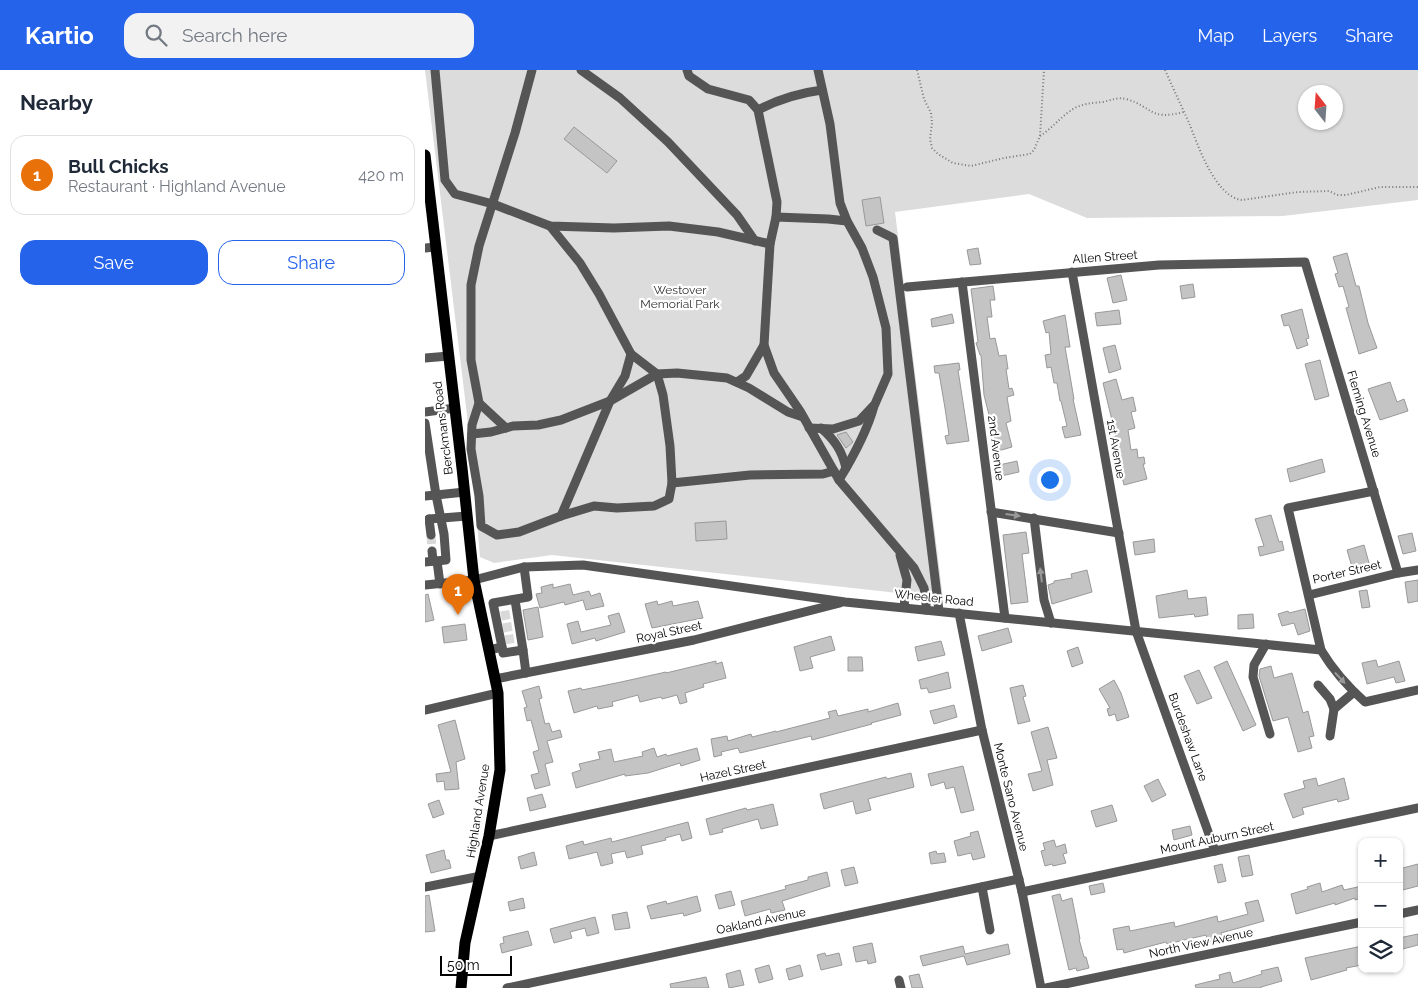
<!DOCTYPE html>
<html lang="en">
<head>
<meta charset="utf-8">
<style>
  body { margin:0; font-family:Raleway,sans-serif; background:#f2f2f3; color:#1f2937 }
  .controls { position:absolute; right:15px; bottom:15px; display:grid; overflow:hidden; border-radius:10px; box-shadow:0 1px 4px #0004 }
  .controls button { width:45px; height:45px; display:grid; place-items:center; padding:0; border:0; border-bottom:1px solid #e0e1e3; background:#fff; color:#1f2937; font:25px sans-serif }
  .compass { position:absolute; left:873px; top:15px; width:45px; height:45px; border-radius:50%; background:#fff; box-shadow:0 1px 4px #0004; rotate:343deg }
  .scale { position:absolute; left:15px; bottom:12px; width:72px; box-sizing:border-box; padding-left:5px; border:2px solid #000; border-top:0; font-size:14px; line-height:18px; white-space:nowrap; color:#000; -webkit-text-stroke:4px #fff; paint-order:stroke }
  .you { position:absolute; left:624px; top:409px; width:18px; height:18px; margin:-12px; border:4px solid #fff; border-radius:50%; background:#1a73e8; box-shadow:0 0 0 8px #1a73e833 }
  .badge { display:grid; place-items:center; width:32px; height:32px; border-radius:50%; background:#2563eb; color:#fff; font-size:16px; font-weight:700 }
  .pin { position:absolute; translate:-50% -41px; filter:drop-shadow(0 1px 2px #0008) }
  .pin::after { content:''; position:absolute; top:26px; width:18px; height:15px; background:inherit; clip-path:polygon(0 0,100% 0,50% 100%) }
  .list { margin:0; padding:0; list-style:none }
  h2 { display:flex; justify-content:space-between; align-items:center; height:65px; margin:0; padding:0 20px; font-size:21px }
  h2 small { font-size:16px; font-weight:400; color:#747a83 }
  .list li { display:grid; grid-template-columns:32px 1fr auto; gap:15px; align-items:center; box-sizing:border-box; height:80px; margin:0 10px 10px; padding:0 10px; border:1px solid #e0e1e3; border-radius:15px }
  .list b { display:block; font-size:19px; white-space:nowrap }
  .list p { margin:0; font-size:16px; white-space:nowrap; color:#747a83 }
  .list em { font-size:16px; font-style:normal; color:#747a83 }
  .actions { display:flex; gap:10px; padding:15px 20px }
  .actions a { flex:1; padding:11px 0; border:1px solid #2563eb; border-radius:15px; text-align:center; font-size:18px; color:#2563eb }
  .actions .main { background:#2563eb; color:#fff }
  .icon { flex:none; width:28px; height:28px; fill:none; stroke:currentColor; stroke-width:2; stroke-linecap:round; stroke-linejoin:round }
  .map { position:relative; flex:none; width:993px; height:918px; overflow:hidden }
  header { display:flex; align-items:center; gap:30px; box-sizing:border-box; height:70px; padding:0 25px; background:#2563eb; color:#fff }
  header strong { font-size:24px }
  nav { display:flex; gap:28px; margin-inline-start:auto; font-size:18px }
  .search { width:350px; height:45px; background:#f2f2f3; display:flex; align-items:center; gap:12px; box-sizing:border-box; padding:0 18px; border-radius:15px; color:#747a83; font-size:19px }
  main { display:flex }
  aside { flex:1; background:#fff }
  .map>svg:first-child { display:block }
  .green { fill:#dcdcdc; fill-rule:evenodd }
  .building { fill:#c4c4c4; stroke:#999 }
  .lines { fill:none; stroke-linecap:round; stroke-linejoin:round }
  .minor-tunnel { stroke:#d9d9d9; stroke-width:9; stroke-dasharray:9 4.5; stroke-linecap:butt }
  .path { stroke:#777; stroke-width:2; stroke-dasharray:1 2.5; stroke-linecap:butt }
  .minor { stroke:#555; stroke-width:9 }
  .major { stroke:#000; stroke-width:11 }
  .oneway { fill:#999 }
  .labels { text-anchor:middle; dominant-baseline:central; stroke-width:4.5; stroke-linejoin:round; paint-order:stroke }
  .street-label { font-size:12px; fill:#000; stroke:#fff }
  .park-label { font-size:12px; fill:#333; stroke:#fff }
</style>
</head>
<body>
<header>
<strong>Kartio</strong>
<div class="search"><svg class="icon" aria-label="search" viewBox="0 0 24 24"><circle cx="10" cy="10" r="6"/><path d="M15 15l6 6"/></svg>Search here</div>
<nav><a>Map</a><a>Layers</a><a>Share</a></nav>
</header>
<main>
<aside>
<h2>Nearby<small></small></h2>
<ul class="list">
<li><span class="badge" style="background:#e8710a">1</span><div><b>Bull Chicks</b><p>Restaurant · Highland Avenue</p></div><em>420 m</em></li>
</ul>
<div class="actions"><a class="main">Save</a><a>Share</a></div>
</aside>
<div class="map">
<svg width="993" height="918" viewBox="0 0 993 918">
  <rect width="100%" height="100%" fill="#fff"/>
  <path class="green" d="M0,0h993v130l-135,16 -196,2 -58,-24 -134,18 48,386 -391,-43 -58,8 -14,-6 -13,-142zM881,22h30v30h-30z"/>
  <g class="building">
    <path d="M149,57l43,34 -10,12 -43,-34z"/>
    <path d="M455,127l4,26 -18,3 -4,-26z"/>
    <path d="M553,178l3,16 -11,1 -3,-15z"/>
    <path d="M922,183l9,33h3l9,37 9,25 -18,6 -13,-46 3,-1 -6,-21 -4,1 -4,-13 3,-1 -5,-16z"/>
    <path d="M696,205l6,25 -14,3 -6,-25z"/>
    <path d="M768,214l2,13 -13,2 -2,-13z"/>
    <path d="M568,216l2,14h-5l2,17h-5l3,22 5,-1 4,18 7,-1 2,14h-2l3,20 3,-1 2,7 -7,2 4,24 -5,2 6,24 -14,4 -14,-56 -3,-40h-1l-4,-12 2,-1 -7,-53z"/>
    <path d="M877,239l7,29 -3,1 2,6 -11,4 -8,-24 -5,1 -3,-11z"/>
    <path d="M694,240l2,14 -24,2 -2,-13z"/>
    <path d="M527,244l2,9 -22,4 -1,-8z"/>
    <path d="M640,245l5,32h-5l9,52h-1l8,36 -16,3 -3,-11 5,-1 -6,-25h-1l-3,-18h-3l-3,-16 -4,1 -2,-13 6,-1 -2,-22 -3,1 -3,-12z"/>
    <path d="M690,275l6,24 -12,4 -6,-25z"/>
    <path d="M895,290l9,36 -14,4 -10,-36z"/>
    <path d="M534,293l1,7h-2l11,71 -22,3 -2,-8 4,-1 -4,-27 -6,-35h-4l-1,-7z"/>
    <path d="M691,309l6,21 11,-3 3,14 -5,1 4,16 -7,2 3,20 6,-1 1,9 6,-1 1,7h-2l4,15 -23,6 -4,-16 -2,1 -6,-33h4l-13,-54z"/>
    <path d="M965,312l7,20 7,-3 4,12 -28,9 -12,-31z"/>
    <path d="M421,362l7,10 -7,6 -9,-13z"/>
    <path d="M897,389l3,13 -35,10 -3,-13z"/>
    <path d="M592,391l2,11 -18,4 -2,-11z"/>
    <path d="M846,445l8,27 3,-1 2,9 -24,6 -2,-9 6,-1 -9,-27z"/>
    <path d="M301,451l1,18 -31,2 -1,-18z"/>
    <path d="M601,462l3,21 -7,1 6,48 -17,2 -8,-69z"/>
    <path d="M987,463l4,18 -13,3 -5,-18z"/>
    <path d="M729,469l1,13 -20,3 -2,-13z"/>
    <path d="M939,475l5,18 -17,4 -5,-17z"/>
    <path d="M662,500l5,22 -40,12 -4,-19 6,-2v-2l18,-3 -1,-4z"/>
    <path d="M993,510v21l-10,2 -3,-21z"/>
    <path d="M128,514v4l17,-4 3,11 16,-4 2,5 9,-3 4,13 -18,4 -3,-10 -18,5 -1,-3 -24,6 -4,-14 6,-1 -1,-6z"/>
    <path d="M762,520l1,9 18,-2 2,18 -13,2 -1,-3 -35,4 -3,-22z"/>
    <path d="M942,520l3,17 -8,1 -3,-17z"/>
    <path d="M3,524l6,26 -9,2v-27z"/>
    <path d="M232,531l1,4 14,-4 1,5 25,-5 5,17 -51,10 -7,-24z"/>
    <path d="M113,537l5,30 -15,3 -5,-30z"/>
    <path d="M880,539l5,22 -12,4 -4,-12 -12,3 -4,-12 10,-3 1,2z"/>
    <path d="M194,543l6,19 -29,9 -1,-3 -23,6 -5,-20 11,-3 3,11 30,-7 -3,-9z"/>
    <path d="M828,544l1,14 -16,1v-14z"/>
    <path d="M40,554l2,16 -23,3 -2,-16z"/>
    <path d="M583,558l4,14 -30,9 -4,-15z"/>
    <path d="M406,566l4,14 -25,7 3,11 -13,3 -6,-24z"/>
    <path d="M516,571l4,14 -27,6 -3,-14z"/>
    <path d="M653,577l5,16 -11,4 -5,-16z"/>
    <path d="M423,587h14l1,14h-15z"/>
    <path d="M951,590l2,7 21,-6 6,20 -9,2 -2,-6 -27,7 -5,-21z"/>
    <path d="M291,591v3l6,-2 4,16 -23,6 1,3 -19,6 2,9 -7,2 -3,-9 -15,4 -1,-2 -21,5 -2,-7 -26,7 1,4 -15,3 -1,-3 -23,7 -6,-22 13,-3 1,2 39,-8 45,-10v1z"/>
    <path d="M802,591l29,64 -13,6 -29,-64z"/>
    <path d="M846,596l3,12 18,-5 11,40 5,-2 6,25 -5,1 3,11 -14,4 -10,-35 -15,4 -14,-45 1,-7z"/>
    <path d="M774,600l13,28 -15,6 -13,-28z"/>
    <path d="M523,602l3,16 -22,5 -2,-5 -6,1 -2,-9z"/>
    <path d="M689,610l7,13 8,24 -12,4 -2,-7 -6,2 -2,-7 3,-1 -11,-19z"/>
    <path d="M598,615l3,11 -3,1 7,24 -12,3 -8,-36z"/>
    <path d="M114,616l3,12 -3,1 6,25 4,-1 3,9 8,-2 2,7 -15,4 6,21 -8,2 5,21 -15,4 -4,-14 8,-2 -6,-21 6,-2 -8,-30 -4,1 -3,-13 3,-1 -5,-16z"/>
    <path d="M473,633l3,12 -30,8 1,1 -60,16 -1,-4 -71,17 -2,-5 -17,4 1,3 -8,2 -3,-18 16,-3 1,5 23,-7 1,3 24,-6v1l54,-14 -2,-6 8,-2 2,6 30,-7v3z"/>
    <path d="M529,635l3,12 -23,7 -4,-13z"/>
    <path d="M30,650l10,39 -9,3 3,27 -14,1 -1,-9 -7,1 -1,-8 15,-2 -13,-47z"/>
    <path d="M623,657l9,31 -10,2 6,25 -20,6 -5,-17 14,-3 -11,-39z"/>
    <path d="M229,678l3,9 9,-3 1,2 30,-8 3,12 -19,6 -1,-3 -32,10 -23,3v-2l-49,14 -4,-15 9,-3 -2,-6 21,-5 -2,-7 13,-3 3,13 29,-6 -1,-4z"/>
    <path d="M538,696l11,44 -13,3 -7,-26 -8,2 -2,-7 -13,4 -3,-12z"/>
    <path d="M486,703l3,14 -46,12 3,11 -15,4 -3,-13 -29,8 -4,-15 66,-17 1,2z"/>
    <path d="M891,708l2,8 26,-8 5,21 -11,3 -1,-3 -35,9 2,6 -11,4 -9,-24 21,-6 -2,-7z"/>
    <path d="M733,709l8,16 -14,7 -8,-16z"/>
    <path d="M117,724l4,13 -16,4 -3,-13z"/>
    <path d="M14,730l5,14 -11,4 -5,-14z"/>
    <path d="M348,734l5,21 -17,4 -3,-10 -36,10 1,3 -13,3 -4,-16 40,-11 1,2z"/>
    <path d="M687,735l5,16 -21,6 -5,-16z"/>
    <path d="M263,752l4,16 -10,3 -2,-7 -15,4 1,2 -25,6 2,8 -16,4 -2,-7 -14,3 2,9 -12,3 -4,-14 -28,7 -3,-13 17,-5 1,4 27,-7 1,4z"/>
    <path d="M765,756l2,9 -18,5 -2,-10z"/>
    <path d="M553,761l7,26 -12,3 -2,-7 -13,3 -4,-15 17,-5 -1,-3z"/>
    <path d="M629,770l2,7 9,-3 2,9 -4,1 3,9 -13,3 -1,-2 -7,2 -4,-15 4,-1 -2,-7z"/>
    <path d="M19,780l2,10h3l2,8 -20,5 -5,-18z"/>
    <path d="M511,781l1,3 7,-1 2,9 -15,2 -2,-11z"/>
    <path d="M109,782l3,13 -16,4 -3,-12z"/>
    <path d="M824,785l4,20 -11,2 -4,-20z"/>
    <path d="M797,794l4,17 -8,2 -4,-17z"/>
    <path d="M993,794v22l-19,5v-22z"/>
    <path d="M429,797l4,16 -13,3 -4,-16z"/>
    <path d="M402,802l3,14 -48,15 3,9 -14,3 -1,-4 -25,7 -4,-15 45,-12 -1,-3 23,-6v-3z"/>
    <path d="M678,813l2,9 -14,3 -2,-9z"/>
    <path d="M895,813l2,9 20,-7 2,5 18,-4v12l-7,2v-2l-20,7v-2l-39,11 -5,-20 17,-5 -1,-2z"/>
    <path d="M306,821l4,14 -16,4 -4,-14z"/>
    <path d="M635,824l2,7 10,-3 8,41h-1l5,18h2l3,11 -12,3 -1,-3 -7,2 -17,-74z"/>
    <path d="M4,825l6,36 -10,1v-36z"/>
    <path d="M272,826l4,15 -17,5 -1,-3 -32,6 -4,-13 19,-5 1,3z"/>
    <path d="M98,828l2,10 -15,3 -2,-9z"/>
    <path d="M833,830l6,21 -43,12 1,5 -14,4 -2,-7 -39,9 -1,-2 -42,11 -1,-4 -6,1 -4,-21 16,-3 1,5 44,-9 1,5 42,-11 1,6 30,-8 -3,-11z"/>
    <path d="M202,842l3,16 -15,2 -3,-15z"/>
    <path d="M170,847l4,16 -12,3 -2,-8 -15,4 2,6 -18,5 -4,-14z"/>
    <path d="M103,861l4,14 -30,8 -2,-9 4,-1 -1,-6z"/>
    <path d="M993,864v11l-19,5v-12z"/>
    <path d="M447,873l4,19 -8,2 -1,-4 -11,2 -3,-15z"/>
    <path d="M583,874l2,10 -43,11 -3,-9 -41,10 -3,-10 43,-10 2,8z"/>
    <path d="M937,876v19l-16,3 1,2 -36,10 -6,-22z"/>
    <path d="M400,883l1,3 13,-3 3,12 -21,5 -4,-15z"/>
    <path d="M344,895l4,14 -14,4 -4,-14z"/>
    <path d="M375,895l3,11 -14,4 -3,-11z"/>
    <path d="M853,897l4,14 -21,6v1h-65l-1,-3 25,-6 -1,-4 11,-3 3,11 29,-9 -1,-3z"/>
    <path d="M315,900l4,15 -15,3 -3,-14z"/>
    <path d="M494,904l4,14h-11l-3,-12z"/>
    <path d="M281,907l3,11h-38l-1,-4z"/>
  </g>
  <g class="lines">
    <g class="minor-tunnel">
      <path d="M6,465l1,16"/>
      <path d="M76,546l11,-2"/>
      <path d="M78,558l11,-2"/>
      <path d="M80,570l12,-2"/>
    </g>
    <g class="path">
      <path d="M492,0l7,29 7,14 1,10 -2,16 2,9 6,6 15,9 18,3 33,-8 26,-4 4,-4 6,-14 4,-66"/>
      <path d="M740,0c8,18 16,35 24,53 9,22 26,74 53,77l56,-8 31,-1 8,4h9l34,-8h38"/>
      <path d="M615,66c11,-7 19,-17 30,-25 9,-7 21,-8 33,-9 8,-2 15,-5 23,-3 28,8 22,22 58,13"/>
    </g>
    <g class="minor">
      <path d="M10,0l10,110 10,14 38,10 57,22 64,2 55,-2 49,6 52,12"/>
      <path d="M107,0l-17,63 -36,113 -8,39v75l8,43 -7,22 -1,24 8,47 2,30 16,9 22,-3 42,-16 33,-10 23,2 37,-2 15,-7 3,-16 -2,-37 -7,-51 -6,-21 -26,-20 -32,-60 -19,-31 -30,-37"/>
      <path d="M156,0l39,28 48,44 69,73 18,26"/>
      <path d="M262,0l2,6 19,13 41,11 9,10 19,92 -1,15 -6,27 -6,101 10,28 26,38 39,69 75,88 10,20 2,11v11"/>
      <path d="M333,40c21,-11 41,-17 64,-20"/>
      <path d="M351,147l52,2 19,2"/>
      <path d="M452,160l16,8 46,373"/>
      <path d="M0,178l11,-1"/>
      <path d="M647,202l64,359 79,220"/>
      <path d="M537,212l43,336"/>
      <path d="M482,217l252,-22 146,-3 93,311"/>
      <path d="M0,288l24,-2"/>
      <path d="M312,312l9,-6 18,-31"/>
      <path d="M54,333l27,25"/>
      <path d="M0,342l30,-4"/>
      <path d="M0,353l11,72 -11,1"/>
      <path d="M384,358l24,1 26,-8 16,-17 13,-30 -2,-46 -13,-51 -11,-29 -15,-27 -7,-18 -10,-79 -12,-54"/>
      <path d="M396,358c14,12 21,23 25,40"/>
      <path d="M47,364l19,-2 22,-6 25,-1 23,-5 49,-19 47,-27 20,-1 50,5 22,10 39,24 15,5"/>
      <path d="M414,410c14,-23 28,-48 35,-74"/>
      <path d="M247,413l78,-8 73,-1 11,-3"/>
      <path d="M949,421l-86,17 33,142c12,20 26,36 44,52l53,-12"/>
      <path d="M566,442l128,21"/>
      <path d="M136,446l49,-115 15,-25 6,-22"/>
      <path d="M609,448l10,82 7,23"/>
      <path d="M4,449l38,-3"/>
      <path d="M4,449l2,16"/>
      <path d="M7,481l1,10"/>
      <path d="M475,485l7,25 -3,27"/>
      <path d="M12,491l3,23"/>
      <path d="M0,492l21,-2 -2,-26 -8,-39 29,-3"/>
      <path d="M0,515l49,-5 50,-13 59,-2 262,37 476,48"/>
      <path d="M884,525l89,-22 20,-3"/>
      <path d="M534,543l23,117 40,162 19,96"/>
      <path d="M841,574l-12,21 -1,12 17,57"/>
      <path d="M77,577l1,6 20,-3 -8,-50"/>
      <path d="M64,580l13,-3 -9,-44 35,-6 -4,-30"/>
      <path d="M98,580l3,23"/>
      <path d="M70,609l199,-39 146,-37"/>
      <path d="M893,615l12,14 4,10"/>
      <path d="M0,640l73,-17"/>
      <path d="M905,666l4,-27 20,-17"/>
      <path d="M64,766l493,-106"/>
      <path d="M0,817l56,-11"/>
      <path d="M557,817l8,43"/>
      <path d="M597,822l396,-84"/>
      <path d="M974,844l19,-4"/>
      <path d="M474,910l2,8"/>
      <path d="M82,918l512,-109"/>
      <path d="M621,918l316,-66"/>
    </g>
    <path class="major" d="M0,85l37,313 12,112 24,113 2,77 -11,66 -24,107 -4,45"/>
  </g>
  <defs><path id="oneway-solid" d="M-6-.8H1V-3.2L6.5 0L1 3.2V.8H-6Z" transform="scale(1.25)"/></defs>
  <g class="oneway">
    <use href="#oneway-solid" transform="translate(588 445) rotate(8)"/>
    <use href="#oneway-solid" transform="translate(616 505) rotate(-97)"/>
    <use href="#oneway-solid" transform="translate(915 608) rotate(47)"/>
  </g>
  <g class="labels">
    <g class="street-label">
      <text transform="translate(680 187) rotate(-4)">Allen Street</text>
      <text transform="translate(939 344) rotate(73)">Fleming Avenue</text>
      <text transform="translate(18 358) rotate(-97)">Berckmans Road</text>
      <text transform="translate(571 378) rotate(83)">2nd Avenue</text>
      <text transform="translate(691 379) rotate(80)">1st Avenue</text>
      <text transform="translate(922 502) rotate(-13)">Porter Street</text>
      <text transform="translate(509 528) rotate(6)">Wheeler Road</text>
      <text transform="translate(244 562) rotate(-12)">Royal Street</text>
      <text transform="translate(763 667) rotate(70)">Burdeshaw Lane</text>
      <text transform="translate(308 701) rotate(-12)">Hazel Street</text>
      <text transform="translate(586 727) rotate(76)">Monte Sano Avenue</text>
      <text transform="translate(53 741) rotate(-81)">Highland Avenue</text>
      <text transform="translate(792 768) rotate(-12)">Mount Auburn Street</text>
      <text transform="translate(336 851) rotate(-12)">Oakland Avenue</text>
      <text transform="translate(776 873) rotate(-12)">North View Avenue</text>
    </g>
    <g class="park-label">
      <text x="255" y="220">Westover<tspan x="255" dy="14">Memorial Park</tspan></text>
    </g>
  </g>
</svg>
<div class="controls">
<button>+</button>
<button>−</button>
<button><svg class="icon" aria-label="layers" viewBox="0 0 24 24"><path d="M12 4l9 5-9 5-9-5zM3 14l9 5 9-5"/></svg></button>
</div>
<svg class="compass" viewBox="-18 -18 36 36"><path d="M0-13l5 13h-10z" fill="#e53935"/><path d="M0 13l5-13h-10z" fill="#747a83"/></svg>
<div class="scale">50 m</div>
<div class="you"></div>
<div class="pin badge" style="left:33px;top:545px;background:#e8710a">1</div>
</div>
</main>
</body>
</html>
